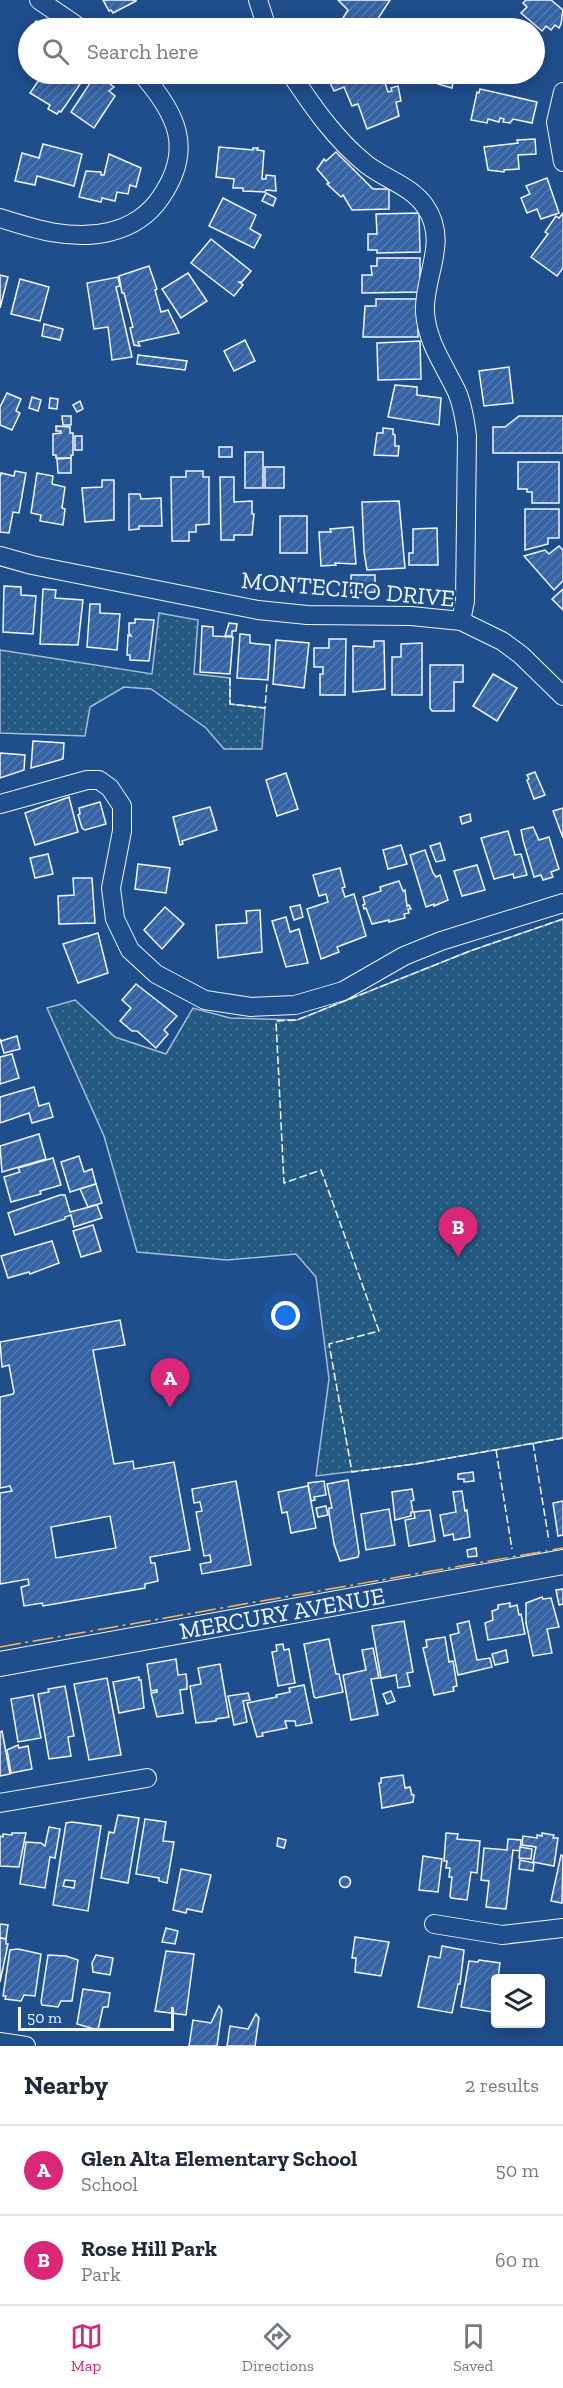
<!DOCTYPE html>
<html lang="en">
<head>
<meta charset="utf-8">
<style>
  body { margin:0; font-family:"Zilla Slab",serif; background:#f6f6f7; color:#1f2937 }
  .controls { position:absolute; right:18px; bottom:18px; display:grid; overflow:hidden; border-radius:6px; box-shadow:0 3px 15px #0003 }
  .controls button { width:54px; height:54px; display:grid; place-items:center; padding:0; border:0; border-bottom:2px solid #e0e1e3; background:#fff; color:#1f2937; font:30px sans-serif }
  .scale { position:absolute; left:18px; bottom:15px; width:156px; box-sizing:border-box; padding-left:6px; border:3px solid #f2f6ff; border-top:0; font-size:16px; line-height:21px; white-space:nowrap; color:#f2f6ff; -webkit-text-stroke:4px #1f4e8c; paint-order:stroke }
  .you { position:absolute; left:286px; top:1316px; width:21px; height:21px; margin:-15px; border:4px solid #fff; border-radius:50%; background:#1a73e8; box-shadow:0 0 0 9px #1a73e833 }
  .badge { display:grid; place-items:center; width:39px; height:39px; border-radius:50%; background:#db2777; color:#fff; font-size:20px; font-weight:700 }
  .pin { position:absolute; translate:-50% -50px; filter:drop-shadow(0 2px 3px #0008) }
  .pin::after { content:''; position:absolute; top:32px; width:21px; height:18px; background:inherit; clip-path:polygon(0 0,100% 0,50% 100%) }
  .list { margin:0; padding:0; list-style:none }
  h2 { display:flex; justify-content:space-between; align-items:center; height:78px; margin:0; padding:0 24px; font-size:26px }
  h2 small { font-size:20px; font-weight:400; color:#747a83 }
  .list li { display:grid; grid-template-columns:39px 1fr auto; gap:18px; align-items:center; box-sizing:border-box; height:90px; padding:0 24px; border-top:2px solid #e0e1e3 }
  .list b { display:block; font-size:22px; white-space:nowrap }
  .list p { margin:0; font-size:20px; white-space:nowrap; color:#747a83 }
  .list em { font-size:20px; font-style:normal; color:#747a83 }
  .icon { flex:none; width:33px; height:33px; fill:none; stroke:currentColor; stroke-width:2; stroke-linecap:round; stroke-linejoin:round }
  .map { position:relative; flex:none; width:563px; height:2046px; overflow:hidden }
  .search { position:absolute; background:#fff; box-shadow:0 3px 15px #0003; left:18px; right:18px; top:18px; height:66px; display:flex; align-items:center; gap:15px; box-sizing:border-box; padding:0 21px; border-radius:33px; color:#747a83; font-size:22px }
  .sheet { height:258px; background:#fff }
  nav { display:flex; justify-content:space-around; align-items:center; box-sizing:border-box; height:84px; border-top:2px solid #e0e1e3; background:#fff; font-size:16px; color:#747a83 }
  nav a { display:grid; justify-items:center; gap:3px }
  nav .on { color:#db2777 }
  .map>svg:first-child { display:block }
  .grass { fill:url(#grass-dots); stroke:#a8bbd7; stroke-width:1.5 }
  .building { fill:url(#building-hatch); stroke:#f2f6ff; stroke-width:1.5; fill-rule:evenodd }
  .lines { fill:none; stroke-linecap:round; stroke-linejoin:round }
  .minor-casing { stroke:#f2f6ff; stroke-width:20 }
  .tertiary-casing { stroke:#f2f6ff; stroke-width:26 }
  .minor { stroke:#1f4e8c; stroke-width:18 }
  .tertiary { stroke:#1f4e8c; stroke-width:24 }
  .fence { stroke:#f2f6ff; stroke-width:1.5; stroke-dasharray:8 3; stroke-linecap:butt }
  .power { stroke:#ffb74d; stroke-width:1.5; stroke-dasharray:21 4.5 3 4.5; stroke-linecap:butt }
  .labels { text-anchor:middle; dominant-baseline:central; stroke-width:4.5; stroke-linejoin:round; paint-order:stroke }
  .street-label { font-size:24px; fill:#f2f6ff; stroke:#1f4e8c }
</style>
</head>
<body>
<div class="map">
<svg width="563" height="2046" viewBox="0 0 563 2046">
  <defs>
    <pattern id="grass-dots" width="8" height="8" patternUnits="userSpaceOnUse" patternTransform="scale(1.5)"><rect width="8" height="8" fill="#245a82"/><path d="M2 2h.1M6 6h.1" fill="none" stroke="#447295" stroke-width="1.8" stroke-linecap="round"/></pattern>
    <pattern id="building-hatch" width="6" height="6" patternUnits="userSpaceOnUse" patternTransform="scale(1.5)"><rect width="6" height="6" fill="#3563a3"/><path d="M-1 1l2-2M0 6l6-6M5 7l2-2" fill="none" stroke="#537ab1"/></pattern>
  </defs>
  <rect width="100%" height="100%" fill="#1f4e8c"/>
  <g class="grass">
    <path d="M159,613l39,7 -4,54 36,4v26l35,4 -3,41h-38l-18,-21 -55,-39 -27,-2 -34,20 -5,29 -85,-3v-83l152,24z"/>
    <path d="M563,919v519l-148,26 -99,12 13,-97 -13,-102 -20,-23 -69,6 -90,-8 -33,-116 -57,-128 28,-8 40,37 51,17 27,-46 37,10 67,2 173,-69z"/>
  </g>
  <g class="building">
    <path d="M103,0h33v1l-23,12 -2,-3 -2,1z"/>
    <path d="M338,0h52l-18,28h-11l-18,-10 5,-8z"/>
    <path d="M526,0h25l12,10 -2,14 -2,4 -4,-3 -4,5 -5,-4 -4,5 -21,-18 6,-6 -4,-4z"/>
    <path d="M36,21l12,7h-16z"/>
    <path d="M28,33v21l-7,-5z"/>
    <path d="M534,47l8,3 -8,16z"/>
    <path d="M43,74h37l5,3 -24,35 -2,-1 -2,3 -9,-5 2,-4 -20,-12z"/>
    <path d="M96,74l18,13 -5,4 6,5 -21,32 -23,-16z"/>
    <path d="M326,74h56l6,18 4,-1 -1,-3 7,-2 3,15 -5,1 3,14 -32,13 -9,-25 -6,2 -8,-19 -10,4z"/>
    <path d="M441,74h10l-1,2 4,1 -2,11 -14,-4z"/>
    <path d="M480,89l57,13 -5,21 -19,-4 -3,4 -7,-1 1,-3 -4,-1 -1,4 -11,-3 -1,4 -16,-3 6,-28 2,1z"/>
    <path d="M535,139l1,15 -18,1 1,14 -15,1v2l-16,-2 -4,-23 34,-4 -1,-3z"/>
    <path d="M43,144l39,10 -8,32 -37,-10 -2,9 -20,-4 7,-28 17,5z"/>
    <path d="M219,147l34,3v-2h5l-1,2 7,1 -2,28h4v-4l9,1 1,15 -10,-1 -1,2 -22,-1v-3h-10l1,-9 -18,-2z"/>
    <path d="M336,152l37,37h16v20l-37,1 -9,-15 -2,2 -14,-13 2,-1 -12,-14 7,-10 2,2z"/>
    <path d="M109,154l32,14 -5,19 -6,-2 -2,9 -11,-2 -2,9 -13,-3 -1,4 -22,-5 7,-26 15,1v3h3z"/>
    <path d="M547,178l12,35 -18,6 -4,-10 -10,4 -6,-15 9,-4 -4,-8z"/>
    <path d="M266,193l10,5 -3,8 -11,-5z"/>
    <path d="M223,198l33,17 -6,14 11,6 -7,13 -45,-22z"/>
    <path d="M419,213l1,39 -43,1v-3h-9v-16h9l-1,-20z"/>
    <path d="M563,213v55l-6,8 -26,-19 17,-23 -3,-2 11,-16 3,2z"/>
    <path d="M211,239l40,32 -9,11h-3l4,3 -9,11 -43,-33z"/>
    <path d="M377,258h43v34l-58,1v-18h10l-1,-9h6z"/>
    <path d="M149,266l8,23 -2,1 6,22 7,-2 11,23 -41,9 2,4 -6,-1 -4,-17 3,-1 -9,-34h-2l-3,-17z"/>
    <path d="M188,273l19,28 -26,17 -19,-29z"/>
    <path d="M0,275l8,2 -8,31z"/>
    <path d="M118,277l2,9 -4,1 16,70 -20,3 -4,-33 -14,2 -7,-46z"/>
    <path d="M20,279l29,8 -9,34 -29,-7z"/>
    <path d="M376,299h42v38h-55l2,-31h11z"/>
    <path d="M44,324l19,5 -3,11 -18,-4z"/>
    <path d="M245,340l10,21 -21,10 -10,-20z"/>
    <path d="M420,341l1,38 -43,1 -1,-37z"/>
    <path d="M138,355l49,6 -2,9 -48,-6z"/>
    <path d="M509,367l4,36 -29,3 -5,-35z"/>
    <path d="M395,385l22,2v8l24,3 -2,27 -51,-8z"/>
    <path d="M7,393l14,6 -5,12 4,2 -8,17 -12,-5v-18z"/>
    <path d="M32,397l9,3 -3,11 -9,-3z"/>
    <path d="M50,398l8,1 -1,10 -8,-1z"/>
    <path d="M80,401l3,8 -6,3 -4,-7z"/>
    <path d="M62,416h9v9h-8z"/>
    <path d="M519,416h44v37h-70v-26h12z"/>
    <path d="M56,426l14,1v6h3v22h-2v3h-15v-3h-3v-21l8,-1v-2h-5z"/>
    <path d="M383,428l10,1v5l2,1v11h4l-1,10 -24,-1 3,-22h6z"/>
    <rect x="75" y="436" width="7" height="14"/>
    <rect x="219" y="447" width="13" height="10"/>
    <rect x="245" y="452" width="18" height="36"/>
    <path d="M71,458v15h-13l-1,-14z"/>
    <path d="M518,462h41v41h-27v-11h-5v-3h-9z"/>
    <rect x="265" y="467" width="19" height="21"/>
    <path d="M15,471l11,2 -7,40 -6,-1 -4,21 -9,-1v-55l1,-4 13,3z"/>
    <path d="M186,471h17v6h6v47l-13,1v7h-7v9h-17l-1,-64h15z"/>
    <path d="M37,473l16,3 -1,8 13,3 -3,21 3,1 -2,16 -23,-4 1,-6 -10,-2z"/>
    <path d="M220,477h14v25l18,-1v13h2l-2,21h-18v5h-13z"/>
    <path d="M102,480h12v40l-29,2 -3,-34 20,-1z"/>
    <path d="M129,494h11l1,5 20,-1 1,28h-23v3l-10,1z"/>
    <path d="M399,501l6,67 -38,2 -3,-18 -2,-50z"/>
    <path d="M525,509h34v29h-11v6l-23,6z"/>
    <rect x="280" y="516" width="27" height="37"/>
    <path d="M353,527l3,37 -21,-1 1,2 -15,1 -2,-34h12l-1,-3z"/>
    <path d="M437,528l1,37h-29v-12h4v-24z"/>
    <path d="M559,546l4,4v31l-9,9 -30,-34 21,-6 4,4z"/>
    <path d="M351,575h24v17l-24,1z"/>
    <path d="M4,586l17,1v8l15,1 -3,38 -30,-2z"/>
    <path d="M43,589l13,1 -1,8 28,2 -5,45 -38,-1z"/>
    <path d="M563,589v21l-11,-11z"/>
    <path d="M90,604h10v9l20,1 -3,36 -30,-3z"/>
    <path d="M135,619l19,1 -5,41 -19,-1v-5h-3l1,-20 3,1 -2,-3v-10h6z"/>
    <path d="M229,623l8,1 -1,7h-4v5h-7z"/>
    <path d="M202,626l11,1v9l20,1 -3,37 -30,-2z"/>
    <path d="M240,634l10,1v8l20,2 -2,35 -31,-2z"/>
    <path d="M329,639h17l-1,56h-25v-21h3v-7h-9v-19h15z"/>
    <path d="M276,640l33,3 -5,45 -31,-4z"/>
    <path d="M374,641h10l1,48 -32,3v-46l21,1z"/>
    <path d="M422,643v52h-30v-38h9v-13z"/>
    <path d="M430,665h33v17h-9v29h-22l-2,-3z"/>
    <path d="M493,674l24,14 -20,33 -24,-15z"/>
    <path d="M33,741l31,2 -1,16 -32,9z"/>
    <path d="M0,753l25,2 -1,15 -24,8z"/>
    <path d="M535,772l10,23 -11,4 -7,-19 2,-1 -2,-4z"/>
    <path d="M286,773l12,36 -21,7 -11,-36z"/>
    <path d="M69,797l9,35 -43,13 -10,-32z"/>
    <path d="M100,802l6,22 -21,6 -3,-2 -4,-13 2,-1 -1,-6z"/>
    <path d="M210,807l7,23 -35,11 1,3 -3,1 -7,-28z"/>
    <path d="M563,808v30l-10,-27z"/>
    <path d="M470,814l1,7 -9,3 -2,-7z"/>
    <path d="M533,827l6,13 10,-3 10,32 -8,3 2,5 -10,3 -2,-5 -7,2 -11,-37 -2,-10z"/>
    <path d="M508,831l7,24 6,-1 6,21 -13,3 -1,-4 -19,5 -13,-41z"/>
    <path d="M440,843l5,17 -9,2 -6,-16z"/>
    <path d="M401,845l6,19 -19,5 -5,-19z"/>
    <path d="M425,850l8,23 3,4 4,-2 8,25 -14,6v-2l-8,3 -16,-52z"/>
    <path d="M48,854l5,20 -18,4 -5,-20z"/>
    <path d="M138,864l32,4 -4,25 -31,-4z"/>
    <path d="M477,865l8,25 -23,6 -8,-25z"/>
    <path d="M340,868l5,19 -3,1 3,9 9,-3 12,42 -29,11 2,5 -18,7 -14,-50 21,-7 -2,-8 -7,2 -6,-21z"/>
    <path d="M73,878h19l3,45 -36,1 -1,-28 16,-1z"/>
    <path d="M399,881l4,10 2,-1 2,16 2,-1 2,4h-3l1,4 -5,1 1,4 -16,4v-2l-17,4 -6,-16 -2,1 -1,-4 2,-1 -2,-7 18,-6 -1,-4z"/>
    <path d="M300,905l3,12 -9,3 -4,-13z"/>
    <path d="M165,907l19,17 -22,25 -18,-19z"/>
    <path d="M260,910l2,42 -44,6 -2,-33 31,-2 -1,-12z"/>
    <path d="M286,917l4,15 9,-3 9,34 -22,4 -14,-46z"/>
    <path d="M98,933l10,40 -30,10 -15,-39z"/>
    <path d="M136,984l41,32 -13,14 4,4 -12,14 -19,-17h-5l-12,-10 11,-13 -9,-8z"/>
    <path d="M17,1036l3,13 -16,4 -4,-14 1,2z"/>
    <path d="M12,1054l7,24 -19,6v-27z"/>
    <path d="M34,1087l5,19 10,-3 4,14 -21,6 -3,-10 -29,10v-26z"/>
    <path d="M39,1134l7,25 -44,13 -2,-26z"/>
    <path d="M79,1156l5,16 8,-3 4,15 -26,8 -9,-30z"/>
    <path d="M53,1158l8,27 -21,6 1,3 -30,8 -7,-25 16,-5 -2,-4z"/>
    <path d="M96,1184l6,19 -14,4 -8,-18z"/>
    <path d="M60,1195h5l5,17 27,-7 5,13 -28,9 -3,-12 -6,2v2l-50,16 -7,-22z"/>
    <path d="M93,1225l8,26 -20,6 -8,-26z"/>
    <path d="M52,1241l7,22 -29,11 -1,-2 -21,6 -7,-22z"/>
    <path d="M120,1320l5,25 -32,5 21,114 19,-3 1,8 40,-7 16,88 -40,7 1,6h4l3,18 -13,3v4l-102,18 -1,-3 -18,3 -3,-19 8,-2 -1,-6 -28,5v-91l12,-2 -2,-5 -10,2v-91l13,-3 1,-2 -5,-27 -7,2 -2,-25zM110,1516l6,32 -60,10 -5,-31z"/>
    <path d="M473,1472l1,9 -10,1v-3h-6v-5z"/>
    <path d="M348,1480l11,73 -1,4 -18,4 -6,-17 -5,-31v-5h3l-5,-24z"/>
    <path d="M236,1481l15,84 -49,9 -2,-10 11,-2 -1,-7 -6,1 -8,-44 6,-1 -2,-9 -6,1 -2,-14z"/>
    <path d="M324,1481l2,14 -12,2 1,3 -4,1 -3,-18z"/>
    <path d="M308,1486l8,42 -25,5 -4,-21 -5,1 -4,-21z"/>
    <path d="M412,1489l2,11 -3,1 2,11h-2v4l-16,4 -3,-28z"/>
    <path d="M462,1491l3,20 2,-1 3,27 -16,3 -1,-6 -9,2 -4,-21 16,-3 -3,-20z"/>
    <path d="M563,1501v34l-5,1 -5,-33z"/>
    <path d="M326,1506l2,9 -10,2 -2,-9z"/>
    <path d="M389,1509l6,36 -29,5 -5,-36z"/>
    <path d="M430,1510l5,31 -26,5 -4,-26 10,-2 -1,-6z"/>
    <path d="M476,1548l1,8 -9,1 -1,-7z"/>
    <path d="M563,1589v15l-4,1 -3,-15z"/>
    <path d="M542,1597l1,2 8,-1 8,29 -12,2 5,24 -19,3 -7,-33v-20z"/>
    <path d="M510,1603v4l7,-2 2,10 2,-1 4,20 -37,6 -3,-17 8,-3 -1,-9 6,-2v-4z"/>
    <path d="M404,1621l9,51 -6,1 3,13 -12,2 -2,-13 -15,3 -9,-52z"/>
    <path d="M469,1621l8,39 13,-2 2,9 -34,8 -8,-40 9,-2 -2,-9z"/>
    <path d="M445,1637l4,25 4,-1 4,25 -4,1 1,4 -20,4 -11,-47 4,-1 -1,-7z"/>
    <path d="M329,1639l7,35h3l4,18 -27,6 -2,-1 -10,-53z"/>
    <path d="M283,1644l1,6 5,-1 6,34 -17,3 -6,-34 5,-1 -1,-6z"/>
    <path d="M373,1648l6,30 -8,1 7,36 -27,5 -8,-45 23,-5 -4,-20z"/>
    <path d="M506,1650l2,12 -13,3 -3,-11z"/>
    <path d="M176,1659l2,16 8,-1 1,8v7l-7,1 3,23 -26,4 -6,-24 6,-1v-2l-6,1 -4,-27z"/>
    <path d="M220,1664l9,53 -13,2v2l-20,2 -6,-37 11,-2 -3,-16z"/>
    <path d="M139,1677v3h2l3,28 -25,5 -6,-31z"/>
    <path d="M107,1678l14,77 -32,5 -15,-76z"/>
    <path d="M304,1685l8,38 -16,3 -1,-5h-10l2,7 -25,5 1,3 -6,1 -10,-34 30,-6 -1,-2 14,-3 -1,-4z"/>
    <path d="M65,1686l9,50 -6,1 3,19 -22,3 -11,-65 11,-2 -1,-3z"/>
    <path d="M391,1691l4,10 -8,3 -4,-10z"/>
    <path d="M248,1693l2,7 -7,1 4,21 -13,3 -6,-29z"/>
    <path d="M33,1695l8,43 -23,4 -7,-43z"/>
    <path d="M2,1731l8,43 -10,2v-44z"/>
    <path d="M18,1745l1,3 9,-2 4,23 -21,4 -4,-23z"/>
    <path d="M403,1775l2,13 5,-1 2,8h2l-1,7 -31,6 -3,-25h2v-5z"/>
    <path d="M118,1815l21,3 -11,65 -27,-5 8,-46 5,1z"/>
    <path d="M145,1819l21,3 -3,19 11,1 -7,41 -8,-2v-3l-23,-4z"/>
    <path d="M72,1822l29,4 -13,85 -35,-6 13,-82zM65,1880l10,1 -1,7 -11,-2z"/>
    <path d="M49,1827l11,2 -5,29 -5,-1 -5,31 -25,-4 6,-42 15,1 4,3z"/>
    <path d="M12,1833h14l-7,34 -19,-1v-30l3,1v-3l9,1z"/>
    <path d="M446,1833l12,1 -1,5 23,2 -3,32 -6,-1 -4,28 -16,-2 -1,-2 2,-19h-3l1,-9h-4l1,-7h-3z"/>
    <path d="M542,1833l12,2 -1,3h5l-4,28 -21,-4 3,-15 -14,-2 1,-9 14,2v-3l5,1z"/>
    <path d="M278,1838l8,2 -2,8 -7,-2z"/>
    <path d="M508,1839l13,1 -1,11 -7,-1 -7,59 -20,-2 3,-26 -8,-1 3,-32 23,2z"/>
    <path d="M520,1847l12,2 -1,10 -12,-1z"/>
    <path d="M561,1855l2,1 -1,47 -11,-2z"/>
    <path d="M423,1856l19,3 -4,33 -19,-2z"/>
    <path d="M520,1860l14,3 -1,8 -14,-2z"/>
    <path d="M181,1869l30,6 -9,37 -15,-3 -1,4 -13,-3z"/>
    <circle cx="345" cy="1882" r="5.5"/>
    <path d="M0,1924l8,1 -2,14 -6,-1z"/>
    <path d="M166,1928l12,3 -3,13 -13,-2z"/>
    <path d="M355,1937l34,5 -8,34 -26,-4 1,-14h-4z"/>
    <path d="M0,1938l6,1v5h2l-8,38z"/>
    <path d="M442,1946l22,4 -4,34h-2l-6,29 -34,-6 11,-51 11,2z"/>
    <path d="M18,1949l23,5 -6,42 -11,-1 -3,6 -16,-2 1,-3h-3l7,-46z"/>
    <path d="M166,1951l28,3 -8,61 -31,-4z"/>
    <path d="M48,1955l18,1 12,4 -6,41h-11l-3,6 -16,-2 -1,-3z"/>
    <path d="M96,1955l17,3 -3,17 -17,-3 -1,-9z"/>
    <path d="M479,1960l21,3 -2,15h-2l-4,34 -31,-5 8,-46 9,1z"/>
    <path d="M83,1989l27,4 -2,14h-5l-5,23 -21,-6z"/>
    <path d="M219,2006l3,4 -5,36h-28l4,-26 18,3z"/>
    <path d="M256,2014l3,4 -4,28h-28l3,-20 18,3z"/>
  </g>
  <g class="lines">
    <defs>
      <g id="minor">
        <path d="M39,0l41,28"/>
        <path d="M258,0l9,28"/>
        <path d="M291,74c22,33 44,65 75,90 19,15 45,22 59,42 25,36 -2,70 0,106 2,31 20,54 32,80 6,14 8,28 10,44l-2,165 -4,20"/>
        <path d="M563,92l-7,30 7,40"/>
        <path d="M0,218c34,11 72,23 109,14 21,-5 40,-17 52,-35 33,-48 16,-83 -19,-123"/>
        <path d="M0,556l32,9 226,45 49,5 104,1 50,5 41,20 19,14 42,41"/>
        <path d="M0,804l87,-24h12l11,8 12,18v25l-11,57 4,31 15,31 26,24 49,26 46,7 44,-2 48,-14 61,-35 37,-15 122,-38"/>
        <path d="M0,1803l147,-25"/>
        <path d="M434,1924l68,11 61,-7"/>
        <path d="M0,2042l26,4"/>
      </g>
      <path id="tertiary" d="M0,1664l563,-102"/>
    </defs>
    <use href="#minor" class="minor-casing"/>
    <use href="#tertiary" class="tertiary-casing"/>
    <use href="#minor" class="minor"/>
    <use href="#tertiary" class="tertiary"/>
    <g class="fence">
      <path d="M230,678v26l35,4 2,-26"/>
      <path d="M563,919l-93,32 -173,69 -21,1 8,162 37,-13 58,161 -50,13 23,128 63,-8 148,-26"/>
      <path d="M533,1443l16,98"/>
      <path d="M496,1450l16,99"/>
    </g>
    <path class="power" d="M0,1647l563,-99"/>
  </g>
  <g class="labels">
    <g class="street-label">
      <text transform="translate(348 589) rotate(5)">MONTECITO DRIVE</text>
      <text transform="translate(282 1613) rotate(-10)">MERCURY AVENUE</text>
    </g>
  </g>
</svg>
<div class="controls">
<button><svg class="icon" aria-label="layers" viewBox="0 0 24 24"><path d="M12 4l9 5-9 5-9-5zM3 14l9 5 9-5"/></svg></button>
</div>
<div class="scale">50 m</div>
<div class="you"></div>
<div class="pin badge" style="left:170px;top:1408px">A</div>
<div class="pin badge" style="left:458px;top:1257px">B</div>
<div class="search"><svg class="icon" aria-label="search" viewBox="0 0 24 24"><circle cx="10" cy="10" r="6"/><path d="M15 15l6 6"/></svg>Search here</div>
</div>
<section class="sheet">
<h2>Nearby<small>2 results</small></h2>
<ul class="list">
<li><span class="badge">A</span><div><b>Glen Alta Elementary School</b><p>School</p></div><em>50 m</em></li>
<li><span class="badge">B</span><div><b>Rose Hill Park</b><p>Park</p></div><em>60 m</em></li>
</ul>
</section>
<nav>
<a class="on"><svg class="icon" aria-label="map" viewBox="0 0 24 24"><path d="M3 6l6-2 6 2 6-2v14l-6 2-6-2-6 2zM9 4v14M15 6v14"/></svg>Map</a>
<a><svg class="icon" aria-label="directions" viewBox="0 0 24 24"><path d="M12 3l9 9-9 9-9-9zM9 14v-3h6M13 9l2 2-2 2"/></svg>Directions</a>
<a><svg class="icon" aria-label="saved" viewBox="0 0 24 24"><path d="M7 4h10v16l-5-4-5 4z"/></svg>Saved</a>
</nav>
</body>
</html>
